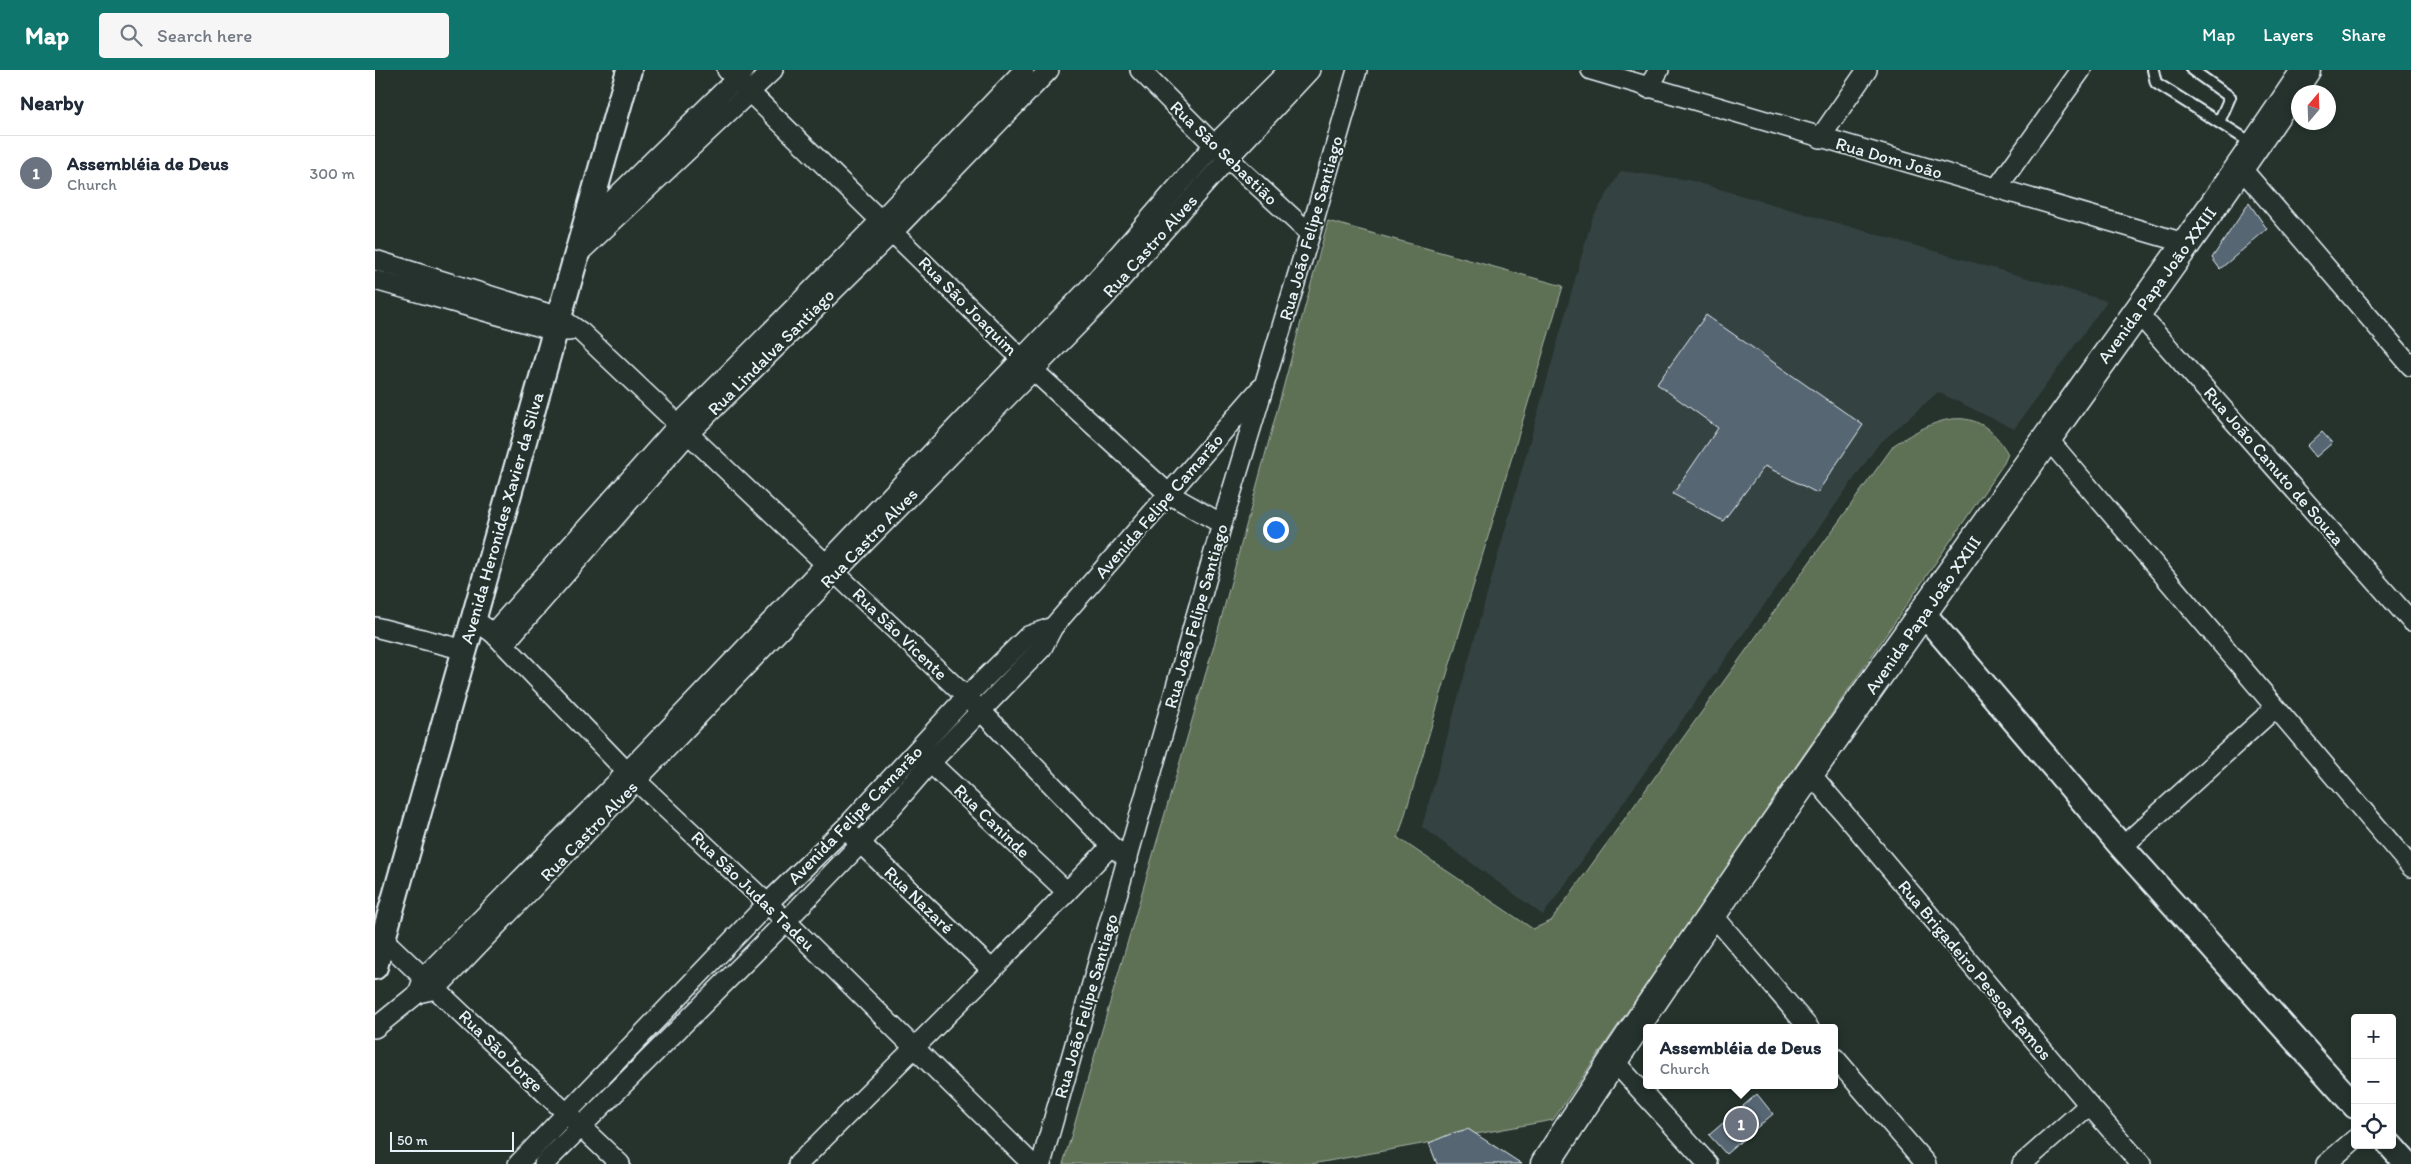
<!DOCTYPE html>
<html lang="en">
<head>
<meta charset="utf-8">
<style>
  body { margin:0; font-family:Itim,sans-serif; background:#f6f6f7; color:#1f2937 }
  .controls { position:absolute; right:15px; bottom:15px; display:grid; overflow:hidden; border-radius:5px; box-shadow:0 2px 8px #0003 }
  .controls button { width:45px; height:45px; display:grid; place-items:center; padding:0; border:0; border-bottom:1px solid #e0e1e3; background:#fff; color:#1f2937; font:25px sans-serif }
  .compass { position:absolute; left:1916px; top:15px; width:45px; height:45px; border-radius:50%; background:#fff; box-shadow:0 2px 8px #0003; rotate:19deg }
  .scale { position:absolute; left:15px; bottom:12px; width:124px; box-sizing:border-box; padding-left:5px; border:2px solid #e8f1f8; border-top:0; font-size:14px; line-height:18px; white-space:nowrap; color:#e8f1f8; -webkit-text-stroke:4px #26332d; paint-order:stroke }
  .you { position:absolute; left:900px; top:459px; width:18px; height:18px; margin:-12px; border:4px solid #fff; border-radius:50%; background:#1a73e8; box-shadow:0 0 0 8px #1a73e833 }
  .badge { display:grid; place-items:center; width:32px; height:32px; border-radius:50%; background:#0f766e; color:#fff; font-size:16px; font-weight:700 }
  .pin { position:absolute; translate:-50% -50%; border:2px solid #fff; box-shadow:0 1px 5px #0006 }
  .popup { position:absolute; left:1268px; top:954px; width:195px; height:65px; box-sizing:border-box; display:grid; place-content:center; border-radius:5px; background:#fff; filter:drop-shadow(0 1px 4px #0005); font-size:16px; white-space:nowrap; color:#747a83 }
  .popup b { font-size:19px; color:#1f2937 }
  .popup::after { content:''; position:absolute; left:50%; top:100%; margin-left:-10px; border:10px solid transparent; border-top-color:#fff }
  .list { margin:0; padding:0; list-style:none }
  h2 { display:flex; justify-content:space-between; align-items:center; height:65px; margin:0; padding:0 20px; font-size:21px }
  h2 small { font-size:16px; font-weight:400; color:#747a83 }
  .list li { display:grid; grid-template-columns:32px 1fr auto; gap:15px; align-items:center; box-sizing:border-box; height:75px; padding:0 20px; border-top:1px solid #e0e1e3 }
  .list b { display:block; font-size:19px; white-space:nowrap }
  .list p { margin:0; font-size:16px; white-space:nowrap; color:#747a83 }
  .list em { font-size:16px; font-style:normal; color:#747a83 }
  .icon { flex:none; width:28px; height:28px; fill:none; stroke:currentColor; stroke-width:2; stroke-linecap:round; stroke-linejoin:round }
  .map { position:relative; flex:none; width:2036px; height:1094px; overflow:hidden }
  header { display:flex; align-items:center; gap:30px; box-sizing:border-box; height:70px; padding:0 25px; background:#0f766e; color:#fff }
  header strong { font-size:24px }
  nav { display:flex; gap:28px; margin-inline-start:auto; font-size:18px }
  .search { width:350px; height:45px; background:#f6f6f7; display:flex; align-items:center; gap:12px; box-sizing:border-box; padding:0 18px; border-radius:5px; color:#747a83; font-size:19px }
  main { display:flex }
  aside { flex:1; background:#fff }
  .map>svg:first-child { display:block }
  .built { fill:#354242 }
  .green { fill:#5f7154; stroke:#a4b1a6 }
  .building { fill:#576673; stroke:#e8f1f8 }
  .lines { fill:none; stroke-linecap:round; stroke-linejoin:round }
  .service-casing { stroke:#e8f1f8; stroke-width:14 }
  .minor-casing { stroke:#e8f1f8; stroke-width:22 }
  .tertiary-casing { stroke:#e8f1f8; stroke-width:28 }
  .secondary-casing { stroke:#e8f1f8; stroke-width:31 }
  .service { stroke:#26332d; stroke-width:10 }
  .minor { stroke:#26332d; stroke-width:19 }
  .tertiary { stroke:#26332d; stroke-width:24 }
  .secondary { stroke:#26332d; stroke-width:28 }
  .labels { text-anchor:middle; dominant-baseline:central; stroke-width:4; stroke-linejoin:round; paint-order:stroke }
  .street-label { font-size:18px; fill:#e8f1f8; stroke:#26332d }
</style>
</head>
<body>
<header>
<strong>Map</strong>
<div class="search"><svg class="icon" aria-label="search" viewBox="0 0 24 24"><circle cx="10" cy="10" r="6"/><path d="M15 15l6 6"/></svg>Search here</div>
<nav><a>Map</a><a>Layers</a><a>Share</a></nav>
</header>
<main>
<aside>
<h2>Nearby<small></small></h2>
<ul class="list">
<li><span class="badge" style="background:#6b7280">1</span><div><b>Assembléia de Deus</b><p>Church</p></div><em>300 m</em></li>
</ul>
</aside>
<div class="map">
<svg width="2036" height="1094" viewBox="0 0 2036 1094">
  <rect width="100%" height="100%" fill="#26332d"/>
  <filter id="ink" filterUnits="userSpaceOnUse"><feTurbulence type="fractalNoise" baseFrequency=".02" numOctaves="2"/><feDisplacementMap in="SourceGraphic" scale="10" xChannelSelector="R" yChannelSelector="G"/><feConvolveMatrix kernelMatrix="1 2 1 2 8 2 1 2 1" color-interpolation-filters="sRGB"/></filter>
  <g filter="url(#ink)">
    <path class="built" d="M1246,101l67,9 419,121 -93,128 -76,-37 -60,53 -335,470 -121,-88 170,-608z"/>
    <path class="green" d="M953,151l235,65 -165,552 135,91 18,-8 343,-476c42,-27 83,-46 114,9l-4,9 -451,657 -241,44h-249l151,-519z"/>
    <g class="building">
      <path d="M1874,133l18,26 -47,40 -8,-11z"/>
      <path d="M1331,245l157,110 -46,68 -52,-27 -42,55 -50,-27 45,-66 -61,-44z"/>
      <path d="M1947,362l10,11 -16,14 -9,-11z"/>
      <path d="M1382,1024l16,20 -47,40 -17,-19z"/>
      <path d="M1093,1059l54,35h-85l-8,-21 24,-10z"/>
    </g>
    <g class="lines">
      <defs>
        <g id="service">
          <path d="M1778,0l3,13 99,62"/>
          <path d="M1817,0l38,27 -11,25"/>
        </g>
        <g id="minor">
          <path d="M352,0l307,301 135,123 53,30"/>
          <path d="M765,0l74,75 96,89"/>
          <path d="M1216,0l597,174"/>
          <path d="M1273,18l11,-18"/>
          <path d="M1445,68l47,-68"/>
          <path d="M1866,98l170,198"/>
          <path d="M1622,118l84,-118"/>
          <path d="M210,157l159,-156"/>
          <path d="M202,185l196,-185"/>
          <path d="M0,190l184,57 22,15 400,379 130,135 17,13"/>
          <path d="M0,210l180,51h14"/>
          <path d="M1762,242l274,309"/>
          <path d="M1672,368l364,429"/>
          <path d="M98,549l20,14 134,139 159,149 246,243"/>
          <path d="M0,557l90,23"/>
          <path d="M118,563l186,-209 202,-204 143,-150"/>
          <path d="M129,574l185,-211 204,-201 156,-162"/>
          <path d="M547,685l145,137"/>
          <path d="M1436,704l278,331 52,59"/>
          <path d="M478,766l139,134"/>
          <path d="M1747,777l153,-139"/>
          <path d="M1338,845l96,113"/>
          <path d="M8,869l237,225"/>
          <path d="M43,923l6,-16 203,-205 465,-487 122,-140 75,-75"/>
          <path d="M0,958l43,-35 18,-4 400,-417 269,-275 123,-139 82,-88"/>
          <path d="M1460,988l91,106"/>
          <path d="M1238,990l95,104"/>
          <path d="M143,1094l250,-261 77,-75 121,-131 62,-61 25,-9"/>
          <path d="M169,1094l242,-243 74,-77 70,-81 112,-115 11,-21 207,-238"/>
          <path d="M423,1094l194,-194 119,-124"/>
          <path d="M666,1094l181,-640 88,-290 47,-164"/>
          <path d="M1647,1094l67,-59"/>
          <path d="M1951,1094l29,-25"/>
        </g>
        <g id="tertiary">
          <path d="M1548,543l199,234 233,259"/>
          <path d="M0,897l254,-897"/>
          <path d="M2015,1075l17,19"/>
        </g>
        <path id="secondary" d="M1170,1094c161,-247 332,-488 503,-727 87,-122 175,-242 258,-367"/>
      </defs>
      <use href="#service" class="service-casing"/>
      <use href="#minor" class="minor-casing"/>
      <use href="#tertiary" class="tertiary-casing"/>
      <use href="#secondary" class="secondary-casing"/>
      <use href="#service" class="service"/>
      <use href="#minor" class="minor"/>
      <use href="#tertiary" class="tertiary"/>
      <use href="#secondary" class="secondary"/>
    </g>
  </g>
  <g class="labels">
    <g class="street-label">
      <text transform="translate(849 83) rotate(44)">Rua São Sebastião</text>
      <text transform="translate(1514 88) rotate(16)">Rua Dom João</text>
      <text transform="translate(936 158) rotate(-74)">Rua João Felipe Santiago</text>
      <text transform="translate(775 176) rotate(-48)">Rua Castro Alves</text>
      <text transform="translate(1782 215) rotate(-54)">Avenida Papa João XXIII</text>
      <text transform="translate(593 236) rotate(45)">Rua São Joaquim</text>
      <text transform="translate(396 282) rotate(-45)">Rua Lindalva Santiago</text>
      <text transform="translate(1899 396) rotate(49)">Rua João Canuto de Souza</text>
      <text transform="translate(784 436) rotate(-49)">Avenida Felipe Camarão</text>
      <text transform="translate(127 448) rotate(-74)">Avenida Heronides Xavier da Silva</text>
      <text transform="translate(494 468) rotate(-46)">Rua Castro Alves</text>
      <text transform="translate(1548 545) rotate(-55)">Avenida Papa João XXIII</text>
      <text transform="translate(821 546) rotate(-74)">Rua João Felipe Santiago</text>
      <text transform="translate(525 564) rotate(44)">Rua São Vicente</text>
      <text transform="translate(480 745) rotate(-46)">Avenida Felipe Camarão</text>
      <text transform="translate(617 751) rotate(44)">Rua Caninde</text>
      <text transform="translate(214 761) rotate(-46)">Rua Castro Alves</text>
      <text transform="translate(378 821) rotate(44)">Rua São Judas Tadeu</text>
      <text transform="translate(544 830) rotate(44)">Rua Nazaré</text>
      <text transform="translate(1600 900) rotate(50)">Rua Brigadeiro Pessoa Ramos</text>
      <text transform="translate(711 936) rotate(-74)">Rua João Felipe Santiago</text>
      <text transform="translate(126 981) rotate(44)">Rua São Jorge</text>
    </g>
  </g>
</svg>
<div class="controls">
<button>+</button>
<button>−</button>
<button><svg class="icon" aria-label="locate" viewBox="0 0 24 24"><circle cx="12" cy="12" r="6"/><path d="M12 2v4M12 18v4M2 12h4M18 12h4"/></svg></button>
</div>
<svg class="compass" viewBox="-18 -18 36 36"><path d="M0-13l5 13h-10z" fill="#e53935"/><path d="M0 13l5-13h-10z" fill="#747a83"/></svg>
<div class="scale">50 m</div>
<div class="you"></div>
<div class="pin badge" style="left:1366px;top:1054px;background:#6b7280">1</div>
<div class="popup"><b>Assembléia de Deus</b>Church</div>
</div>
</main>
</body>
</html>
